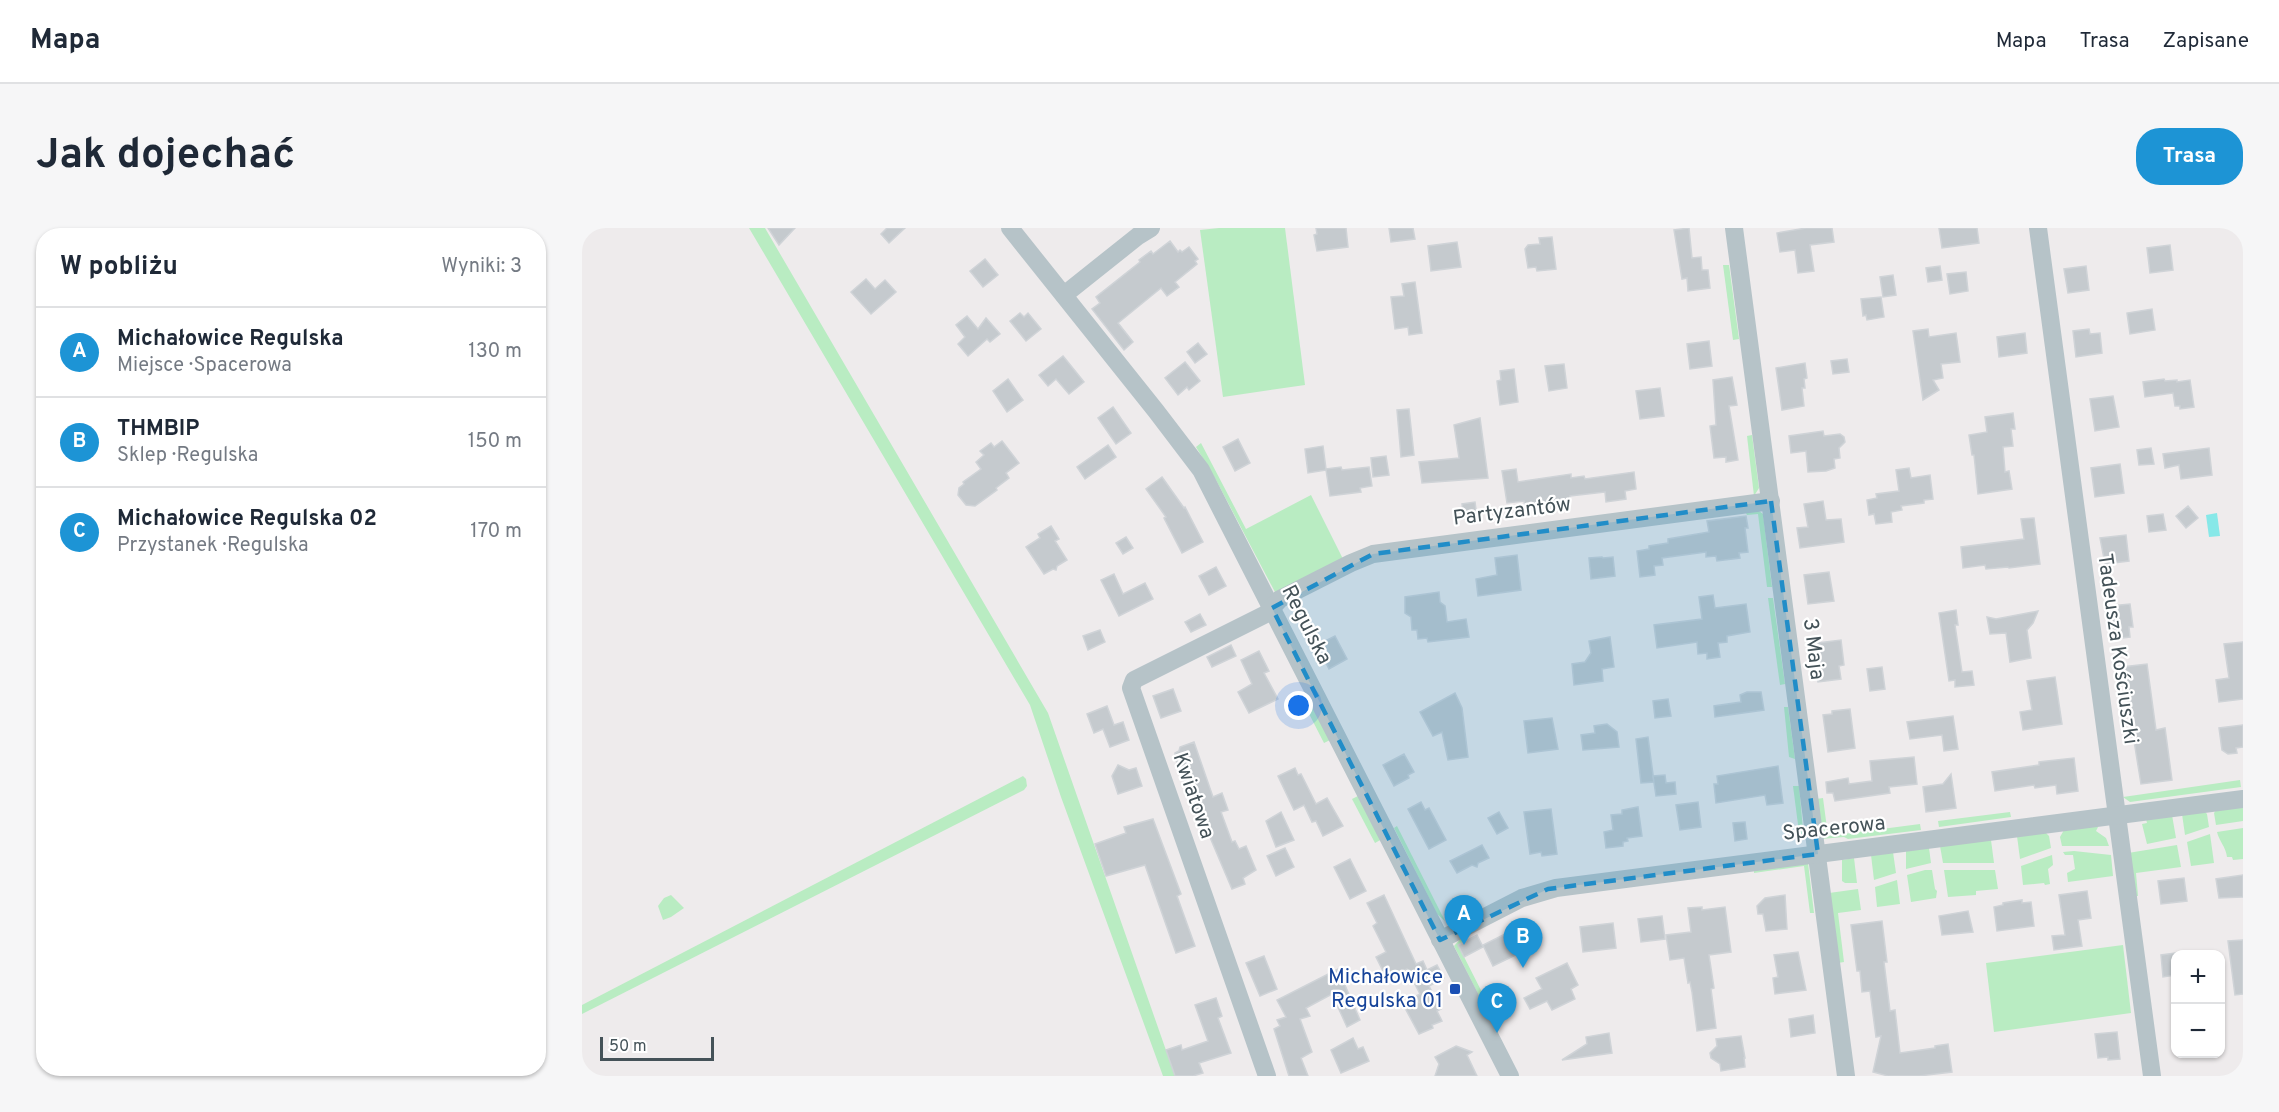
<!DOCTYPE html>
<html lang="pl">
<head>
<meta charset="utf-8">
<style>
  body { margin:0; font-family:Overpass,sans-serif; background:#f6f6f7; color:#1f2937 }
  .controls { position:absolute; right:18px; bottom:18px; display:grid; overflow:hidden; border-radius:12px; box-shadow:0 2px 4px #0004 }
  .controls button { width:54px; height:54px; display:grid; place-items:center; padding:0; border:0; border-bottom:2px solid #e0e1e3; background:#fff; color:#1f2937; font:30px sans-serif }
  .scale { position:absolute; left:18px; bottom:15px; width:114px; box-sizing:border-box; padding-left:6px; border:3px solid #445258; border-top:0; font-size:16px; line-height:21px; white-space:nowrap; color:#445258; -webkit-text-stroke:4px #fff; paint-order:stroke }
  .you { position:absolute; left:717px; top:478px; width:21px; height:21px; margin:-15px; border:4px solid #fff; border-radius:50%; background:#1a73e8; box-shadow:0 0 0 9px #1a73e833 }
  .badge { display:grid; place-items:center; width:39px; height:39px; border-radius:50%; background:#1d94d5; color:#fff; font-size:20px; font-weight:700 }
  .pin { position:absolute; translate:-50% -50px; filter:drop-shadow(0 2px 3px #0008) }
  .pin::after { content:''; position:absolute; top:32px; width:21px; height:18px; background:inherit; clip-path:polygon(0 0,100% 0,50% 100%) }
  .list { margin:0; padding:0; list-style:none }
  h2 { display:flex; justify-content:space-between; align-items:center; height:78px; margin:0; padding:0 24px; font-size:26px }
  h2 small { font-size:20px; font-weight:400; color:#747a83 }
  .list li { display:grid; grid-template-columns:39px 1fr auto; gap:18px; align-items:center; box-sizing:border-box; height:90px; padding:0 24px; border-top:2px solid #e0e1e3 }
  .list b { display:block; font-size:22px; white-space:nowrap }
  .list p { margin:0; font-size:20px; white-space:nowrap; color:#747a83 }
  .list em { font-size:20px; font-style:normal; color:#747a83 }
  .map { position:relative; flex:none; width:1661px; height:848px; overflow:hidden; border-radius:24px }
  header { display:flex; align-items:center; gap:36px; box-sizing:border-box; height:84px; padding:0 30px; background:#fff; border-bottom:2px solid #e0e1e3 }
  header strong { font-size:28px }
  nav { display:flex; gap:33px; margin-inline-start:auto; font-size:21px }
  .intro { display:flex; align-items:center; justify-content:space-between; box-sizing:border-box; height:144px; padding:0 36px }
  h1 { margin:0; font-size:42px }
  .button { padding:15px 27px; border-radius:24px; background:#1d94d5; color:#fff; font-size:21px; font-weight:700 }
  main { display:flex; gap:36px; padding:0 36px }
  aside { flex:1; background:#fff; border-radius:24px; box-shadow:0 2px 4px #0004 }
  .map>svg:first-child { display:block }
  .green { fill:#b9ecc2 }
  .water { fill:#87e8e8 }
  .building { fill:#c5cace; stroke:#cfd3d7; stroke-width:1.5 }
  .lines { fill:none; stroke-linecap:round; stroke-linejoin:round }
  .minor { stroke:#b6c3c8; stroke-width:18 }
  .marked { fill:#218dc8; fill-opacity:0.2; stroke:#218dc8; stroke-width:4.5; stroke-dasharray:12 8; stroke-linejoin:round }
  .transit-dot { fill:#1a4fb4; stroke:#fff; stroke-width:2 }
  .labels { text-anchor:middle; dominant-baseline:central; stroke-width:4.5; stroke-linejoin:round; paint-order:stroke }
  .street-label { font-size:21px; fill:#445258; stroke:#fff }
  .transit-label { font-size:21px; fill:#164399; stroke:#fff; text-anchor:end }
</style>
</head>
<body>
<header>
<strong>Mapa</strong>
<nav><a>Mapa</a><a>Trasa</a><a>Zapisane</a></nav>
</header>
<div class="intro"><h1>Jak dojechać</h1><a class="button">Trasa</a></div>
<main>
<aside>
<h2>W pobliżu<small>Wyniki: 3</small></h2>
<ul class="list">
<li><span class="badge">A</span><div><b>Michałowice Regulska</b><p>Miejsce · Spacerowa</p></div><em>130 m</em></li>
<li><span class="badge">B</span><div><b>THMBIP</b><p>Sklep · Regulska</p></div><em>150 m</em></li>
<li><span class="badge">C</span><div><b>Michałowice Regulska 02</b><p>Przystanek · Regulska</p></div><em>170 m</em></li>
</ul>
</aside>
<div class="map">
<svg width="1661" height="848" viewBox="0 0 1661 848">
  <rect width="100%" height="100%" fill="#eeebec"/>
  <g class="green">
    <path d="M167,0h16l283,485 127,363h-12l-102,-279 -31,-92z"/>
    <path d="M637,0h66l20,157 -82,12 -23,-167z"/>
    <path d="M1141,37h6l10,74 -6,1z"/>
    <path d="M1170,207l7,53 -5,8 -7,-60z"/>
    <path d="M619,215l45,86 65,-34 32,64 -67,35 -60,-114 -20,-33z"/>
    <path d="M1163,283h14l4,3 9,73h-5l-9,-73 -11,1z"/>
    <path d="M1186,370h5l12,86 -5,1z"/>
    <path d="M730,472l18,40 -6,3 -20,-39z"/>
    <path d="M1202,479h4l7,52 -6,-2z"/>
    <path d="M441,548l3,3 1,7 -3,4 -442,224v-9z"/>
    <path d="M1658,552l1,7 -111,15 -7,-5z"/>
    <path d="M1211,558h6l5,54h-4z"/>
    <path d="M778,567l22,44 -7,4 -23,-44z"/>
    <path d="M1241,570l5,38 92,-12 1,6 -73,9 -4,-2 -23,2 -5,-40z"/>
    <path d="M1661,578v15l-27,4 -2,-12 3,-4z"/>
    <path d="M1622,583l3,3 2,13 -24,8 -3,-21z"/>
    <path d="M1428,584l1,5 -72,10 -1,-6z"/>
    <path d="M1590,587l4,23 -29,6 -5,-20 5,-1 -1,-4z"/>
    <path d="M815,598l48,95 -8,-7 -43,-86z"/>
    <path d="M1514,598l2,1 -2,4 10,7 3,8h-47l-2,-9 4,-7z"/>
    <path d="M1661,600v31l-10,1 -1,-3h-5c-1,-10 -8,-16 -10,-25z"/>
    <path d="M1463,604l4,4 2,12 -31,11 -3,-23z"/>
    <path d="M1628,606l4,29 -23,3 -4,-24z"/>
    <path d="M1409,612l3,23h-51l-3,-17z"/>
    <path d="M1595,617l4,22 -45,6 2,23h-2l-8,-43z"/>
    <path d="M1347,620l2,15 -25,6v-18z"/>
    <path d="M1492,623l37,4 2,21 -45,6 -1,-9 8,-4 -2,-14h-8l-2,-3z"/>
    <path d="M1311,624l3,21 -22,7 -3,-25z"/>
    <path d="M1470,627l1,10 -5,4 2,15 -5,1 -1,-2 -21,2 -2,-19z"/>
    <path d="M1272,630l3,25h-12l-3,-2v-21z"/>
    <path d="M1226,635l6,50h-4l-6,-47 -50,7v-5z"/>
    <path d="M1343,642h7l3,19 2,2 -1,7 -25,4 -4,-27z"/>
    <path d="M1362,642h51l3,19 -22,2v4l-28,2z"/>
    <path d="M1315,652l3,24 -23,3 -2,-20z"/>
    <path d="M1276,661l3,21 -23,3 6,49 -6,1 -9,-70z"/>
    <path d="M89,667l13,13 -13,9 -8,3 -5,-14 6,-8z"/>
    <path d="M881,708l3,4 -8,5 30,59 -4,2 -30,-60z"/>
    <path d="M1541,717l8,68 -137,19 -8,-69z"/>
  </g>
  <path class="water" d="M1635,285l3,23 -11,1 -3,-22z"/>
  <g class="building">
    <path d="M186,0h27l-16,17z"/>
    <path d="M305,0h18l-16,15 -8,-9z"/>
    <path d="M734,0h30l2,19 -31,4 -3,-16 3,-1z"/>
    <path d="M807,0h24l2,11 -24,3z"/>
    <path d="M1107,0l3,30 9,-1 1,13h6l2,18 -22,3 -1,-13 -5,1 -8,-49z"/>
    <path d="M1224,0h26l2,14 -24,3 4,26 -16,2 -3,-23 -15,2 -3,-19z"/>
    <path d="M1357,0h38l2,15 -37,5z"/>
    <path d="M970,9l4,32 -19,2 -1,-4 -8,1 -3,-19 3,-4 12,-1 -1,-6z"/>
    <path d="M588,13l8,11 2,-2 2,2 7,-5 9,12 -3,2 2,3 -22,18 4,5 -12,9 -6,-8 -43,35 15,19 -9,8 -32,-41 8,-6 -4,-6 44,-35 -1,-2 12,-9 2,3z"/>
    <path d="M875,14l4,25 -30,4 -3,-25z"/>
    <path d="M1588,17l3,25 -23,3 -3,-25z"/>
    <path d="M403,31l13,16 -15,12 -13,-16z"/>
    <path d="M1358,38l2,14 -14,2 -2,-14z"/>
    <path d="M1504,38l3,24 -21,3 -4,-24z"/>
    <path d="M1384,44l2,19 -18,3 -3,-20z"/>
    <path d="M1311,47l3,20 -13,2 -3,-20z"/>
    <path d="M284,51l9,10 10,-9 11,12 -25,22 -20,-22z"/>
    <path d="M833,54l7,51 -13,2 -1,-8 -13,2 -4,-32 13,-1 -2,-12z"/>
    <path d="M1299,69l3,20 -17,3 -1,-5 -3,1 -2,-17z"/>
    <path d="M1570,81l3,21 -25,4 -3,-21z"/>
    <path d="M438,85l4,4 4,-4 13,16 -15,12 -16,-20z"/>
    <path d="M385,88l11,13 8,-11 14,16 -10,8 -3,-3 -19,17 -10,-12 7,-7 -9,-12z"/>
    <path d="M1346,101l1,8 27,-4 4,29 -19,2 2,14 -10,2 6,10 -16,10 -10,-69z"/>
    <path d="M1507,101l1,5 10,-1 2,20 -26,4 -3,-26z"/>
    <path d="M1443,105l2,20 -28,4 -2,-20z"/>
    <path d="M1127,113l3,25 -22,3 -3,-25z"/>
    <path d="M616,115l9,11 -12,9 -8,-11z"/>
    <path d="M481,128l21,26 -15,12 -13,-15 -8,7 -9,-11z"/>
    <path d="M1265,131l2,13 -16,2 -2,-13z"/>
    <path d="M603,134l15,19 -11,9 -2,-3 -9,8 -13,-17z"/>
    <path d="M1223,135l2,15 -3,1 1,9h-3l2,18 -22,4 -6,-42z"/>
    <path d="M982,136l3,24 -18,3 -4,-25z"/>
    <path d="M932,141l4,33 -18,3 -3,-24 4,-1 -1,-9z"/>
    <path d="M1150,149l5,28 -8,1 9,54 -12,2v-5l-12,1 -4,-32 6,-1 -3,-45z"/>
    <path d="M426,151l15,21 -16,12 -14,-21z"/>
    <path d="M1582,151l1,2 12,-1v2l13,-2 4,27 -14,2v-3h-5l-2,-13 -28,4 -2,-15z"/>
    <path d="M1078,160l4,28 -24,3 -4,-28z"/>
    <path d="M1531,168l6,31 -24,4 -5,-32z"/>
    <path d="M531,179l18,26 -15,11 -18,-26z"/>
    <path d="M827,181l5,46 -13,2 -4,-47z"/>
    <path d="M1431,185l2,16h-4l2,17 -10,1 2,25 4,-1 3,18 -34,5 -4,-39h-2l-3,-20 18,-3 -2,-15z"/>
    <path d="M898,190l8,60 -66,5 -3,-21 40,-4 -5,-33z"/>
    <path d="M1241,203l1,5 16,-2 4,3 1,5 -6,6 1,10 -6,1 1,9 -9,3 -18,1 -2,-21 -15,2 -2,-17z"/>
    <path d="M656,211l12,24 -15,8 -12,-24z"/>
    <path d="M420,213l17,22 -13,10 3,5 -13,10 1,2 -22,16 -9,-1 -8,-10 1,-7 5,-4 -1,-2 18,-13 -5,-7 8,-7 -4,-4 11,-8 3,4z"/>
    <path d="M526,217l8,12 -31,22 -8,-12z"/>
    <path d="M741,218l3,23 15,-2 1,3 27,-3 3,19 -12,2 1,4 -31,4 -4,-26 -18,3 -3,-24z"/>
    <path d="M1569,220l3,16 -15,1 -2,-15z"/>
    <path d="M1627,220l3,27 -31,4 -2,-14 -14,3 -2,-14z"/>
    <path d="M804,228l3,19 -16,2 -2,-19z"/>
    <path d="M1538,236l4,29 -29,4 -4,-29z"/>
    <path d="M1327,240l2,10 19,-3 3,24 -9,1v3l-23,3 1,4 -11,2 1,10 -16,2 -2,-10 -5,1 -2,-15 10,-2 -1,-4 23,-3 -3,-21z"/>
    <path d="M934,241l2,13 53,-8v4l13,-2 1,3 49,-7 2,17 -11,2 1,8 -20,3 -1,-10 -35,4v4l-45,6 -1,-5 -17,2 -5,-32z"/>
    <path d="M580,249l22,31 1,-1 18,35 -21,11 -18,-35 2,-1 -20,-28z"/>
    <path d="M1241,273l3,19 15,-1 3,23 -44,6 -3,-20 11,-1 -4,-23z"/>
    <path d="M893,274l2,15 -13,2 -2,-15z"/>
    <path d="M1606,278l10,12 -12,10 -10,-12z"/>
    <path d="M1581,286l3,16 -17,2 -2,-16z"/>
    <path d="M1164,288l2,12h-3l3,24 -9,1 1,5 -23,3 -1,-5 -10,1v-5l-44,6 1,7 -9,1 1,9 -15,2 -3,-26 12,-2v-3l19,-3v-4l41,-7 -2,-11z"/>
    <path d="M1452,290l6,46 -31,4 -1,-1 -22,2 -1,-4 -22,3 -2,-21 63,-8 -3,-20z"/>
    <path d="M469,298l8,13 -4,2 12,19 -10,6 -1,4 -3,-1 -9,5 -18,-27 14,-9 -2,-4z"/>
    <path d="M1544,307l3,26 -24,3 -5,-26z"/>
    <path d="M544,309l7,11 -10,6 -7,-11z"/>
    <path d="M935,327l4,35 -43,6 -2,-17 21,-4 -2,-17z"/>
    <path d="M1020,329l1,1 10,-1 2,19 -24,3 -2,-21z"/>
    <path d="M634,339l10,19 -17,9 -10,-19z"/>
    <path d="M1247,344l5,29 -26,3 -4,-29z"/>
    <path d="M532,346l9,20 22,-11 8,16 -34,17 -18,-36z"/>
    <path d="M857,364l1,10 5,4 2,16 19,-3 3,18 -41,5 -1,-4 -9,1 -1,-9h-5l-1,-13 -6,-4v-16z"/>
    <path d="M1131,367l2,13 31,-4 4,28 -23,4v6l-9,1 2,14 -13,2v-6l-9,1 -1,-12 -40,6 -3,-23 48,-6 -3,-22z"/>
    <path d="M1548,376l3,23h-4l1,10 -16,2 -4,-33z"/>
    <path d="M1374,382l2,15h-3l7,47 10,-1 2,14 -19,2v-7l-6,1 -10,-68z"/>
    <path d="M1456,383l-5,12 -6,7 4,28 -21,4 -4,-29 -16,1 -3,-17 9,2z"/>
    <path d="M618,386l6,11 -15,7 -6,-10z"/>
    <path d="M518,402l5,12 -17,8 -5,-14z"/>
    <path d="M753,408l12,23 -18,10 -12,-24z"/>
    <path d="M1028,409l4,30 -12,2 1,12 -29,4 -2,-21 13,-2 6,-9 -2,-12z"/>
    <path d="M1259,412l3,25 -5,1 2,13 -23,3 -2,-14 6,-1 -4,-24z"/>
    <path d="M1661,414v57l-24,3 -3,-22 13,-2 -5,-34z"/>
    <path d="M649,417l5,11 -24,11 -5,-10z"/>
    <path d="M677,423l10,20 -5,2 14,26 -29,14 -11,-21 14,-8 -11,-24z"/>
    <path d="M1565,436l9,66 9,-2 7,52 -31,4 -19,-117z"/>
    <path d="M1300,439l3,22 -15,2 -3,-22z"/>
    <path d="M1473,449l7,47 -39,6 -3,-18 12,-2 -5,-29z"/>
    <path d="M591,461l8,22 -20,7 -8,-22z"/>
    <path d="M1165,464h14l3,18 -49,7 -1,-11 27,-4 -1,-7z"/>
    <path d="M873,465l7,15 6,49 -20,3 -6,-28 -9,4 -13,-24z"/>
    <path d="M1086,471l3,17 -16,2 -2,-17z"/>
    <path d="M525,478l7,19 9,-3 6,18 -19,7 -7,-18 -9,4 -7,-19z"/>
    <path d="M1268,481l5,39 -27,4 -5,-37 9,-1v-3z"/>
    <path d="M1371,488l5,33 -14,2 -2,-16 -32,4 -3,-17z"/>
    <path d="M970,490l6,31 -30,4 -4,-32z"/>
    <path d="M1025,496l10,8 2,15 -36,3 -2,-15 14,-2 -1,-7z"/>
    <path d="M1661,497v22l-7,1 1,5 -9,1 -6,-4 -3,-22z"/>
    <path d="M1066,509l6,45 -13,1 -5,-44z"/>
    <path d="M612,514l19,55 9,-4 6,17 -7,2 11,30 3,-1 4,8 7,-3 10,24 -13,8 2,6 -13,5 -23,-54 -6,2 -28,-80v-4l4,-2 1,-4z"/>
    <path d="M822,526l10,18 -6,3 1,3 -15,8 -11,-21z"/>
    <path d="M1332,529l3,27 -28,3 1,6 -55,8 -2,-8h-6l-1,-11 22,-4 1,6 23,-3 -2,-20z"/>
    <path d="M1492,530l4,33 -21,3 -1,-9 -21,3 -1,-3 -39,6 -3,-19 47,-7v-3l8,-1z"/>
    <path d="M536,537l11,5 7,-2 6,18 -24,8 -6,-18z"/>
    <path d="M1196,538l5,37 -16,2 -2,-10 -49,8 -2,-19h4l-1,-8z"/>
    <path d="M713,540l3,7 3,-1 15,30 11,-6 16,28 -20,10 -7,-15 -4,1 -8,-17 -10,5 -16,-34z"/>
    <path d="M1369,546l5,34 -30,4 -3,-25 20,-3z"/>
    <path d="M1083,547l1,8 9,-1 1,12 -20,2 -3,-20z"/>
    <path d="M839,574l4,8 4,-2 17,32 -17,9 -21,-40z"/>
    <path d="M1116,574l3,25 -21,3 -4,-25z"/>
    <path d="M1056,579l4,29 -15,2 1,3 -5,1v4l-17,2 -2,-16 9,-2 -2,-15 11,-1v-4z"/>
    <path d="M969,581l6,45 -15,2 -1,-4 -11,2 -6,-42z"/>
    <path d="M699,584l13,28 -18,7 -10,-26z"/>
    <path d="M917,584l9,16 -11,6 -9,-16z"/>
    <path d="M571,591l28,75 -4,2 18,50 -19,7 -31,-88 -39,11 -11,-32 31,-11 -2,-6z"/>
    <path d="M1163,594l2,17 -12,2 -2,-18z"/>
    <path d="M900,617l7,13 -11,5 -1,4 -5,-2 -15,8 -7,-12z"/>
    <path d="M703,620l9,19 -18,9 -9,-20z"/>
    <path d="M768,631l16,32 -16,8 -16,-32z"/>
    <path d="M1661,647v22l-24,1 -3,-19z"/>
    <path d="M1602,650l3,23 -26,3 -3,-23z"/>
    <path d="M1505,663l4,27 -13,2 4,26 -28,4 -2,-14 13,-1 -6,-40z"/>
    <path d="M802,667l32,69 7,-3 4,9 10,-5 7,13 -15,8 12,23 -4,2 5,10 -10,4 1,3 -14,6 -14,-26 14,-6 -3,-6 4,-2 -13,-25 -20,10 -11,-22 10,-5 -13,-26 4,-3 -10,-20z"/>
    <path d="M1203,667l2,34 -21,2 -3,-17h-5l-1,-8 8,-8z"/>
    <path d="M1440,672v3l9,-1 3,24 -37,5 -3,-24 9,-2v-2z"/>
    <path d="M1120,679v3l23,-3 6,45 -22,3 5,33 -3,1 5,39 -19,3 -5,-39 -2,-10 -2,1 -4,-25 -14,2 -4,-25 25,-3 -3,-24z"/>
    <path d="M1386,683l5,21 -31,3 -3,-19z"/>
    <path d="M1080,688l3,23 -24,3 -3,-23z"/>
    <path d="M1300,693l5,41h-3l6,49 5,-1 5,43 35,-5v-2l13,-2 4,28 -33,4h-31l-15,-4 8,-36 -5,1 -6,-46 -8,1 -2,-21h-3l-6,-46z"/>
    <path d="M1031,695l3,25 -33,4 -3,-25z"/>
    <path d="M931,702l11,21 -31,15 -10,-21z"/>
    <path d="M895,707l6,12 -19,10 -6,-12z"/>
    <path d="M1661,712v54l-8,1 -7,-54z"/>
    <path d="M1216,724l8,38 -31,4 -2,-16 5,-1 -4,-22z"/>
    <path d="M1593,725v22l-12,2 -2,-22z"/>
    <path d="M682,728l13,33 -17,7 -14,-33z"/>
    <path d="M985,735l11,22 -7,4 4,10 -23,11 -5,-9 -17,8 -6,-11 18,-9 -6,-11z"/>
    <path d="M756,741l22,51 -13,7 -15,-33 -26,14 4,8 -10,3 12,33 -11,6 7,18h-19l-15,-47 6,-3 -3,-6 9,-3 -9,-17z"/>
    <path d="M634,770l6,18 -4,2 13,35 -32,10 4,10 -10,3h-18l-9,-26 15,-5 1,5 26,-9 -13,-36z"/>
    <path d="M1231,787l2,18 -24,4 -2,-18z"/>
    <path d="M1535,804l3,27 -12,1v-3l-10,1 -3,-24z"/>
    <path d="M1027,805l3,20 -50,7 25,-16 -1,-7z"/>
    <path d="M1159,808l4,22h-1l1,9 -24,4 -1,-7 -9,-6 -1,-5 7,-7 -1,-7z"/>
    <path d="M771,810l5,11 5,-2 6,14 -28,12 -10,-23z"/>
    <path d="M874,818l16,6 -5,3 10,21h-42l4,-12 -4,-7z"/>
  </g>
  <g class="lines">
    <g class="minor">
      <path d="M428,0l146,183 45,59 309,606"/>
      <path d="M1152,0l112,848"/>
      <path d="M1456,0l114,848"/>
      <path d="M482,67l74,-59 13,-8"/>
      <path d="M858,712l82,-42 34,-10 687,-89"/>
      <path d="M685,848l-136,-388 3,-8 132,-66 14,-15 71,-36 22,-9 398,-53"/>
    </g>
  </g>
  <path class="marked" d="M1189,273l47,353 -270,35 -108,51 -168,-332 101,-54z"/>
  <rect class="transit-dot" x="867" y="755" width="12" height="12" rx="3"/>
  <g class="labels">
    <g class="street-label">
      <text transform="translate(930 284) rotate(-7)">Partyzantów</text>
      <text transform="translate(724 397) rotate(63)">Regulska</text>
      <text transform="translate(1231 421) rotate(83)">3 Maja</text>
      <text transform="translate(1535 421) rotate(82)">Tadeusza Kościuszki</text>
      <text transform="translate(611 568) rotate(71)">Kwiatowa</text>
      <text transform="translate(1252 601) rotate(-6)">Spacerowa</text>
    </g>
    <g class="transit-label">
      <text x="861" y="749">Michałowice<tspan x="861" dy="24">Regulska 01</tspan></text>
    </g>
  </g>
</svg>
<div class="controls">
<button>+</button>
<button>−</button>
</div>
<div class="scale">50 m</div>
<div class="you"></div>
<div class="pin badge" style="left:882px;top:717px">A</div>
<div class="pin badge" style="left:941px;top:740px">B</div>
<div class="pin badge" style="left:915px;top:805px">C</div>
</div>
</main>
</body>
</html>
